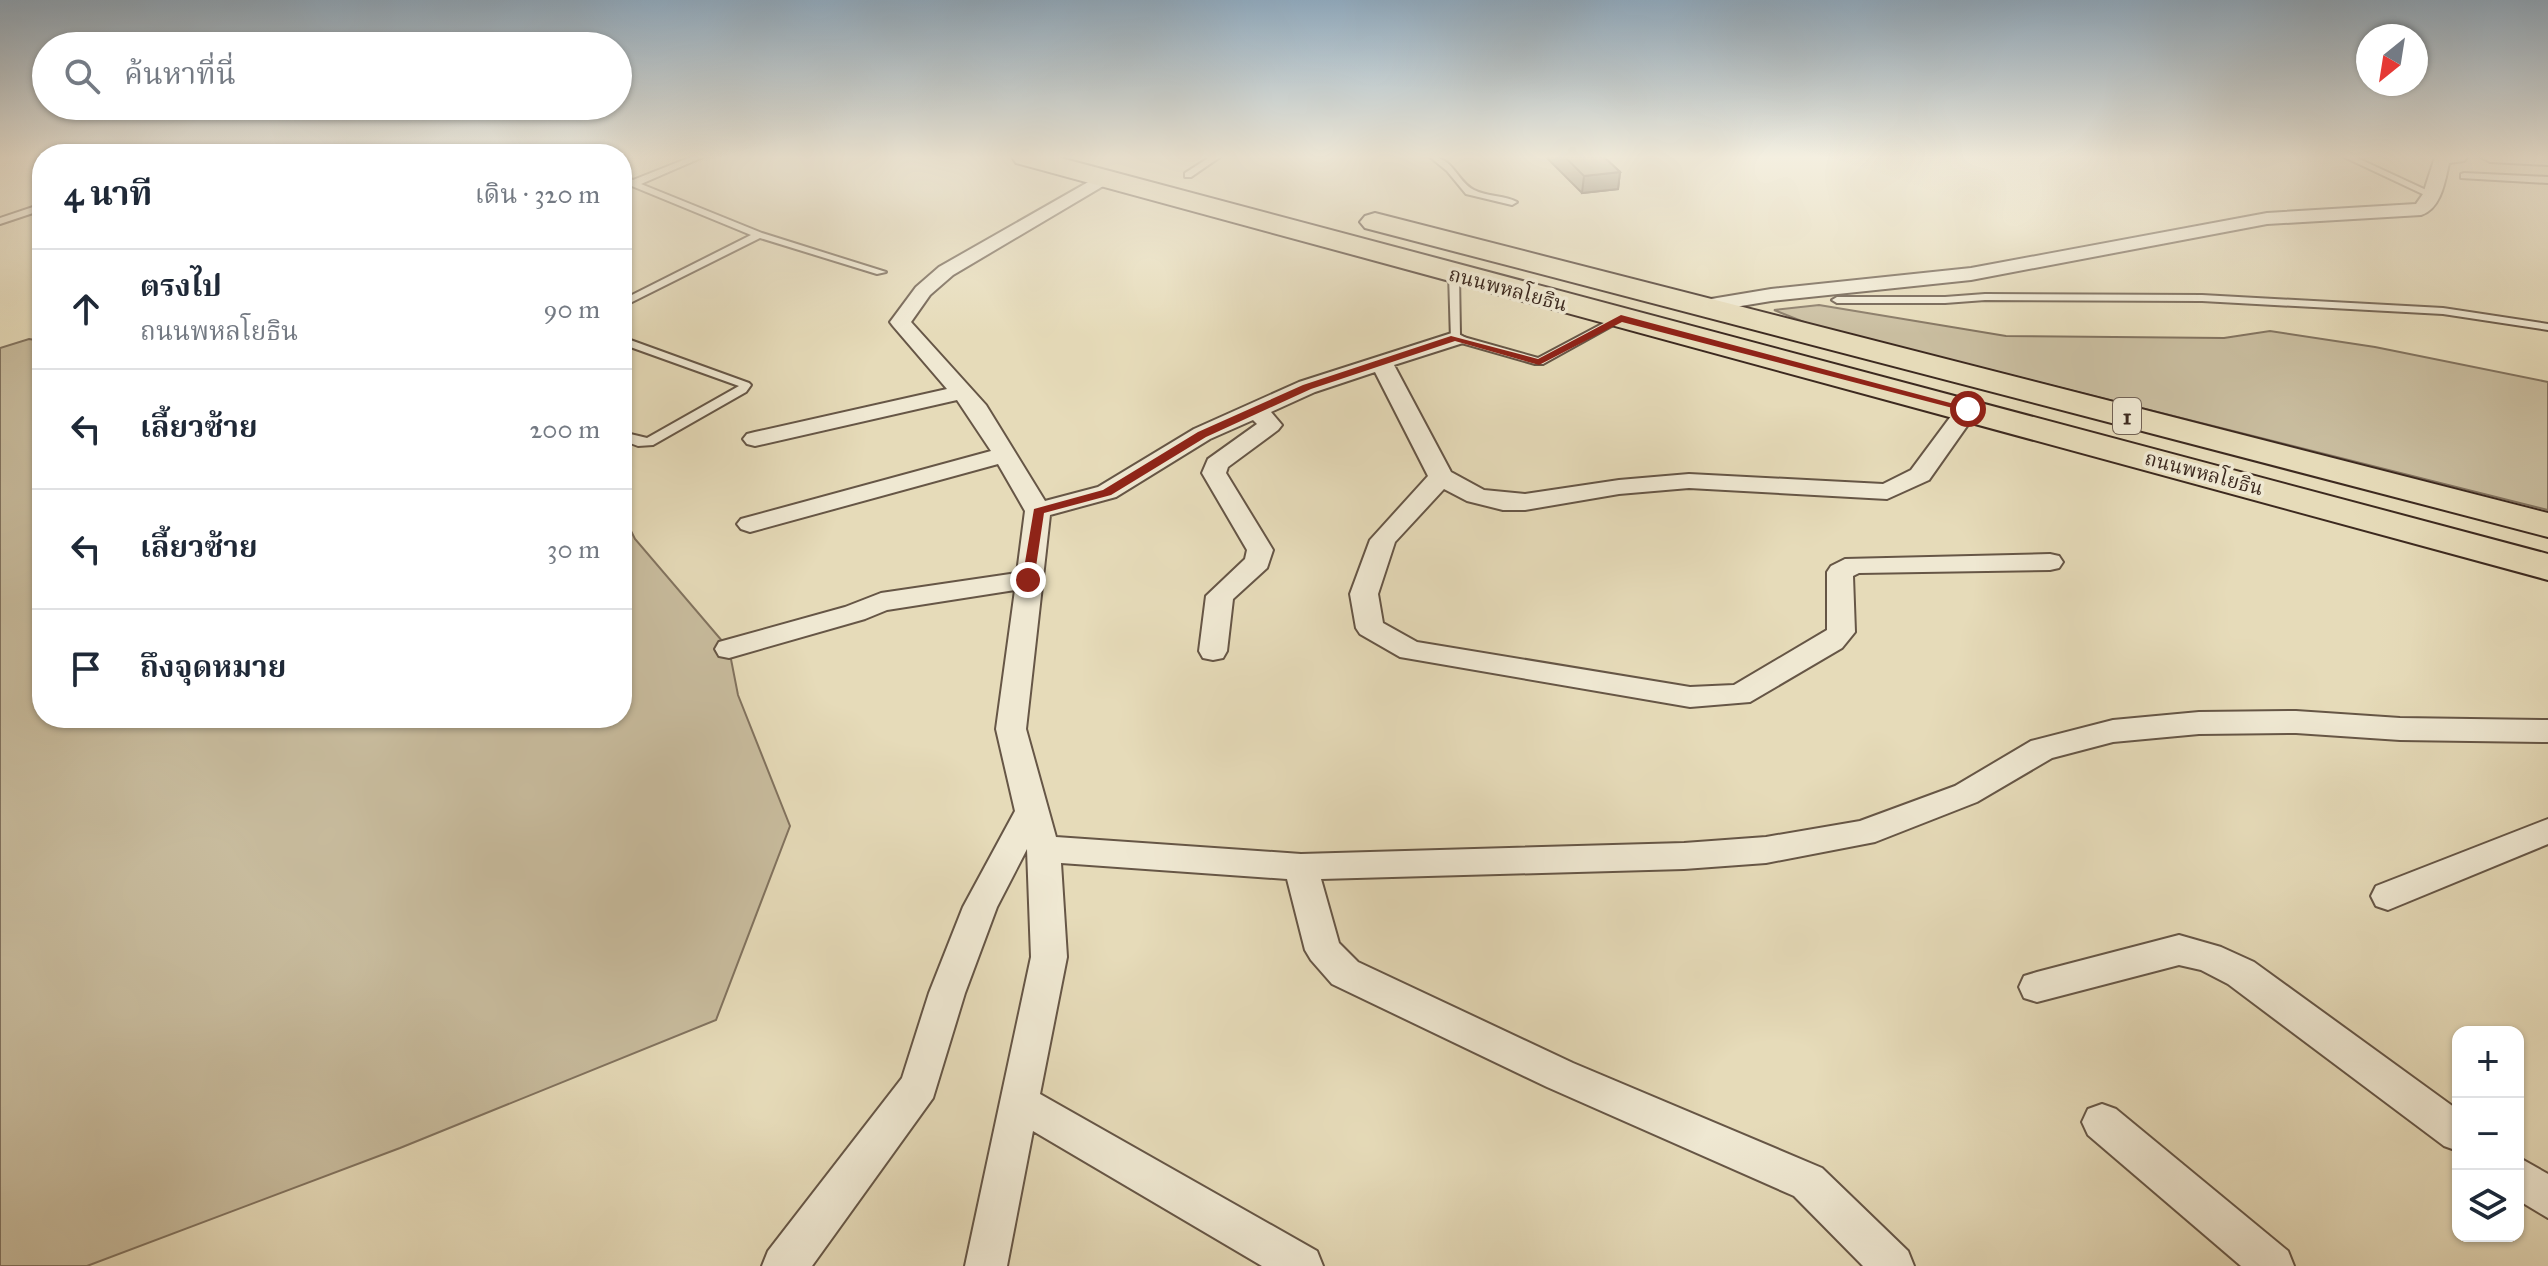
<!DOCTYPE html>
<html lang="th">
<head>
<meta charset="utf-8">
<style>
  body { margin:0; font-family:"IM FELL Great Primer","Noto Serif Thai",serif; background:#f2f2f3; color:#1f2937 }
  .controls { position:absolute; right:24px; bottom:24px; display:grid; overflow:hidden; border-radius:16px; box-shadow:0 2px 6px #0004 }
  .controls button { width:72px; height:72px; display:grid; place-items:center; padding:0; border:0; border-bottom:2px solid #e0e1e3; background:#fff; color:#1f2937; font:40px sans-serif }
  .compass { position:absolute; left:2356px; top:24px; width:72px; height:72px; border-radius:50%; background:#fff; box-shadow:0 2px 6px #0004; rotate:210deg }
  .stop { position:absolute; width:24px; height:24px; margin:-18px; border:6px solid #8f2418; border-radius:50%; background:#fff }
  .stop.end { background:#8f2418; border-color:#fff; box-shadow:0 2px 8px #0008 }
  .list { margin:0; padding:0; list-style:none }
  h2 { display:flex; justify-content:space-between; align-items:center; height:104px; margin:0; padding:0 32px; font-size:34px }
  h2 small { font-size:26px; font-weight:400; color:#747a83 }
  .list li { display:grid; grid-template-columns:52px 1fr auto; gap:24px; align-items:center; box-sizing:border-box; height:120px; padding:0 32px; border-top:2px solid #e0e1e3 }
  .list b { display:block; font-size:30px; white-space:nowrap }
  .list p { margin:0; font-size:26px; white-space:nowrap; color:#747a83 }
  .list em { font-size:26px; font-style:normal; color:#747a83 }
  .icon { flex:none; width:44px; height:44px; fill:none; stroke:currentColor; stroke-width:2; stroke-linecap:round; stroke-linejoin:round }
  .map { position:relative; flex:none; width:2548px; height:1266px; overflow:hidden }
  .search { position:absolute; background:#fff; box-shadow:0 2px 6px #0004; left:32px; top:32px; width:600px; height:88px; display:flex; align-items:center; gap:20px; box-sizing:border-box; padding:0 28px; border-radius:44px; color:#747a83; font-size:30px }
  .panel { position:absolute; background:#fff; box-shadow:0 2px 6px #0004; left:32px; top:144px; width:600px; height:584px; border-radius:32px }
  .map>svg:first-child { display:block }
  .green { fill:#c9bd9f; stroke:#82735f; stroke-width:2 }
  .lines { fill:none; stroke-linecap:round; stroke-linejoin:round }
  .lane-casing { stroke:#665646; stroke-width:4 }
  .street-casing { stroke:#665646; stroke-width:4 }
  .primary-casing { stroke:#3c291f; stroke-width:4 }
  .lane { fill:#efe8d2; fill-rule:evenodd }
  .street { fill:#efe8d2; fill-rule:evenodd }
  .primary { fill:#e6dbb9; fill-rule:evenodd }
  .wall { fill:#7f735f; stroke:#3c291f; stroke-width:2 }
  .shaded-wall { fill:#685e4e; stroke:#3c291f; stroke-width:2 }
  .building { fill:#94866f; stroke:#3c291f; stroke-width:2 }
  .route { fill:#8f2418 }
  .labels { text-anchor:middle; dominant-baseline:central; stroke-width:7; stroke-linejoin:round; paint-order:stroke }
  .far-street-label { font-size:20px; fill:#3c291f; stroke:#efe8d2 }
  .shield { fill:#efe8d2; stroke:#726255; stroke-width:2 }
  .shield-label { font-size:22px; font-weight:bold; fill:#3c291f }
</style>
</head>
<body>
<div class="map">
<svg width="2548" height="1266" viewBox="0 0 2548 1266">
  <rect width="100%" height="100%" fill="#e6dbb9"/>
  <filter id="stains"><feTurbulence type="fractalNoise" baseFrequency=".0025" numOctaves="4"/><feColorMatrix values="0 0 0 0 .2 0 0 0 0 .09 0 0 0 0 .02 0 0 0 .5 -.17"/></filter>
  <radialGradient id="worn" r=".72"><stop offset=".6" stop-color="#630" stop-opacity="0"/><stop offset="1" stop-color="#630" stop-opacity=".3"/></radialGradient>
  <g class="green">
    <path d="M1819,305l187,31 218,2 46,-7 105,16 173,35v128l-734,-184 -40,-16z"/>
    <path d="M29,339l13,2v68l-7,11 7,9v289h580v-205l13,26 94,110 9,46 52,131 -74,194 -316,128 -313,118h-87v-918z"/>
  </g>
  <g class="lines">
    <defs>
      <g id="lane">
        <path d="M691,157h12l-62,27 121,49 124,39 -9,2 -117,-36 -138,69v-7l129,-65 -129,-53v-6l11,4z"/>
        <path d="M1210,157h10l-29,20h-6v-4z"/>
        <path d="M1430,157c24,0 26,24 44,33 13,7 30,5 43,12l-5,3 -46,-11 -19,-23z"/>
        <path d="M2344,157h11l82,38 -8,2z"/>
        <path d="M2464,173l84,4v6l-87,-5v-4z"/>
        <path d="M42,204v6l-42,14v-6z"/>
        <path d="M1454,271l5,3 1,62 78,22 79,-42 4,-1 5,3 -83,46h-8l-84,-24 -2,-66z"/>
        <path d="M1985,294l217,1 241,13 105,16v6l-105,-16 -241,-13 -217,-1 -40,3h-108l-5,-3 5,-3h108z"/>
        <path d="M622,337l127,46 2,2 -5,7 -93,53 -15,1 -16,-6v-8l25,6 92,-52 -117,-42z"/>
      </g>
      <g id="street">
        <path d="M2435,157h32l-3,4 -15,2c-4,18 -8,46 -28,52l-154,9 -296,56 -200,21 -66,11 -10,-6 10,-6 66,-11 200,-21 296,-55 149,-9 7,-10z"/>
        <path d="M2481,157h67v8l-58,-3z"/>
        <path d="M1104,173l6,1 3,4 -3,4 -157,93 -23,20 -19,27 75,83 59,96 53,-14 96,-58 105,-47 156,-50 11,6 -3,5 -69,22 57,107 33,18 41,4 94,-14 70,-6 194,10 28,-14 49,-66h16l3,5 -50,71 -42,19 -198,-11 -70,6 -94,16h-22l-36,-9 -23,-12 -49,53 -17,52 5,29 34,19 273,45 44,-2 93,-55v-58l4,-6 14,-7 205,-5 9,2 4,6 -4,6 -9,2 -191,3 -6,3 2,56 -13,16 -92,54 -60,5 -290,-50 -40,-23 -4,-6 -6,-34 20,-54 58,-64 -53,-104 -60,20 -44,20 11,13 -4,5 -50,37 -2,6 47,77 -6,18 -34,31 -6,52 -4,7 -10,2 -10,-2 -4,-7 7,-55 39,-37 2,-9 -45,-77 6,-14 49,-35 -4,-4 -43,19 -94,58 -66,18 -24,214 30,108 245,17 383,-11 82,-6 94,-16 95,-35 76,-45 82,-21 86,-8 97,-1 104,7 148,2v22l-148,-2 -104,-7 -97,1 -86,8 -61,16 -75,44 -102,40 -109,21 -82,6 -363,10 18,64 19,19 215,101 249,105 86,83 6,15h-51l-69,-70 -247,-109 -215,-103 -21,-24 -6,-10 -18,-71 -226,-16 6,94 -27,137 277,157 6,15h-61l-229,-135 -26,135h-42l66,-309 -4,-108 -30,58 -32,86 -32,105 -121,168h-50l6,-15 134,-173 27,-85 34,-86 52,-96 -19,-82 19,-139 -128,20 -22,9 -136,39 -10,-2 -4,-7 4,-7 126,-35 36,-14 136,-20 8,-62 -27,-47 -248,68 -9,-3 -4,-5 4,-5 250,-68 -34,-51 -202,46 -8,-2 -4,-5 4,-5 8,-2 192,-43 -54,-63 -3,-4 3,-4 23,-31 23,-20z"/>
        <path d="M2548,819v25l-160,66 -12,-4 -5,-10 5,-10z"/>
        <path d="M2179,935l42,12 33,15 204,148v41l-14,-5 -216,-162 -27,-14 -22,-5 -142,37 -13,-4 -5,-11 5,-11 13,-4z"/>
        <path d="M2102,1104l14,5 172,142 6,15h-53l-153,-131 -6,-13 6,-13z"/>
        <path d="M2518,1157l30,17v44l-30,-18z"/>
      </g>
      <g id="primary">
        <path d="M1012,157h45l1491,397v26l-1532,-417z"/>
        <path d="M1375,213l1173,300v24l-1183,-309 -5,-6 5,-6z"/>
      </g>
    </defs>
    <use href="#lane" class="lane-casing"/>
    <use href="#street" class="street-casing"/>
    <use href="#primary" class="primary-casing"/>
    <use href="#lane" class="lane"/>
    <use href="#street" class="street"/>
    <use href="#primary" class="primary"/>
  </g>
  <path class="wall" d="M1546,157h58l16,15 -2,17 -36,4z"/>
  <path class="shaded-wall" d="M1620,172l-2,17 -36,4 2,-17z"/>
  <path class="building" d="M1565,157h39l16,15 -36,4z"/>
  <linearGradient id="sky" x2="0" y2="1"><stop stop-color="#90abc0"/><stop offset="0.47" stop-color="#f4efe0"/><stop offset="1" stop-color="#f4efe0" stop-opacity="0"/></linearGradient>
  <rect width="2548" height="334" fill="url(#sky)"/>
  <path class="route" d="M1621,315l352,94 -5,3 -346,-90 -83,43 -84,-24 -144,48 -105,48 -95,58 -67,18 -10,67 -6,4 -6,-4 12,-71 69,-19 95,-58 105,-47 148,-49 87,23z"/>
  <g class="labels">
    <g class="far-street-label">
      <text transform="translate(1508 289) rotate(15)">ถนนพหลโยธิน</text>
      <text transform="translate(2204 473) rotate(15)">ถนนพหลโยธิน</text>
    </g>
    <rect class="shield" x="2113" y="398" width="28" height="36" rx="6"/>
    <g class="shield-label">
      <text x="2127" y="416">1</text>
    </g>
  </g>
  <rect width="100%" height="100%" filter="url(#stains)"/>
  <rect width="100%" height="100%" fill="url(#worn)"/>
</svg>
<div class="controls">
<button>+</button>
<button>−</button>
<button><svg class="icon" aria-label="layers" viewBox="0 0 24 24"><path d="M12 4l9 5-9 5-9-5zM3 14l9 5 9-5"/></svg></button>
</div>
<svg class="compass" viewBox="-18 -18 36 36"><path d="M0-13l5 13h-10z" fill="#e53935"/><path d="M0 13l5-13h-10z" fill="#747a83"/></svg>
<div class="stop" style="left:1968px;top:409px"></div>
<div class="stop end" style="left:1028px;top:580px"></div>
<div class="search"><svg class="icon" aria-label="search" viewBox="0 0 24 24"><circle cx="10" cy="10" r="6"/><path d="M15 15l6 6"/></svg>ค้นหาที่นี่</div>
<section class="panel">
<h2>4 นาที<small>เดิน · 320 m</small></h2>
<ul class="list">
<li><svg class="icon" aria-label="ahead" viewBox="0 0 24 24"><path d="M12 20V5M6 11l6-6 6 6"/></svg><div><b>ตรงไป</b><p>ถนนพหลโยธิน</p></div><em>90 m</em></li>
<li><svg class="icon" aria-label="left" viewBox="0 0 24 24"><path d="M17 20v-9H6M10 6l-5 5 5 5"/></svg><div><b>เลี้ยวซ้าย</b></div><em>200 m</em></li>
<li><svg class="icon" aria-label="left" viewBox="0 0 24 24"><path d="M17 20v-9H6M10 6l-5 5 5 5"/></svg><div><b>เลี้ยวซ้าย</b></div><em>30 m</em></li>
<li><svg class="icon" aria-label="arrive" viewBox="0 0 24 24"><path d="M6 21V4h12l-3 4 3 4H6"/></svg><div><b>ถึงจุดหมาย</b></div></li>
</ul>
</section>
</div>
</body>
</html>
